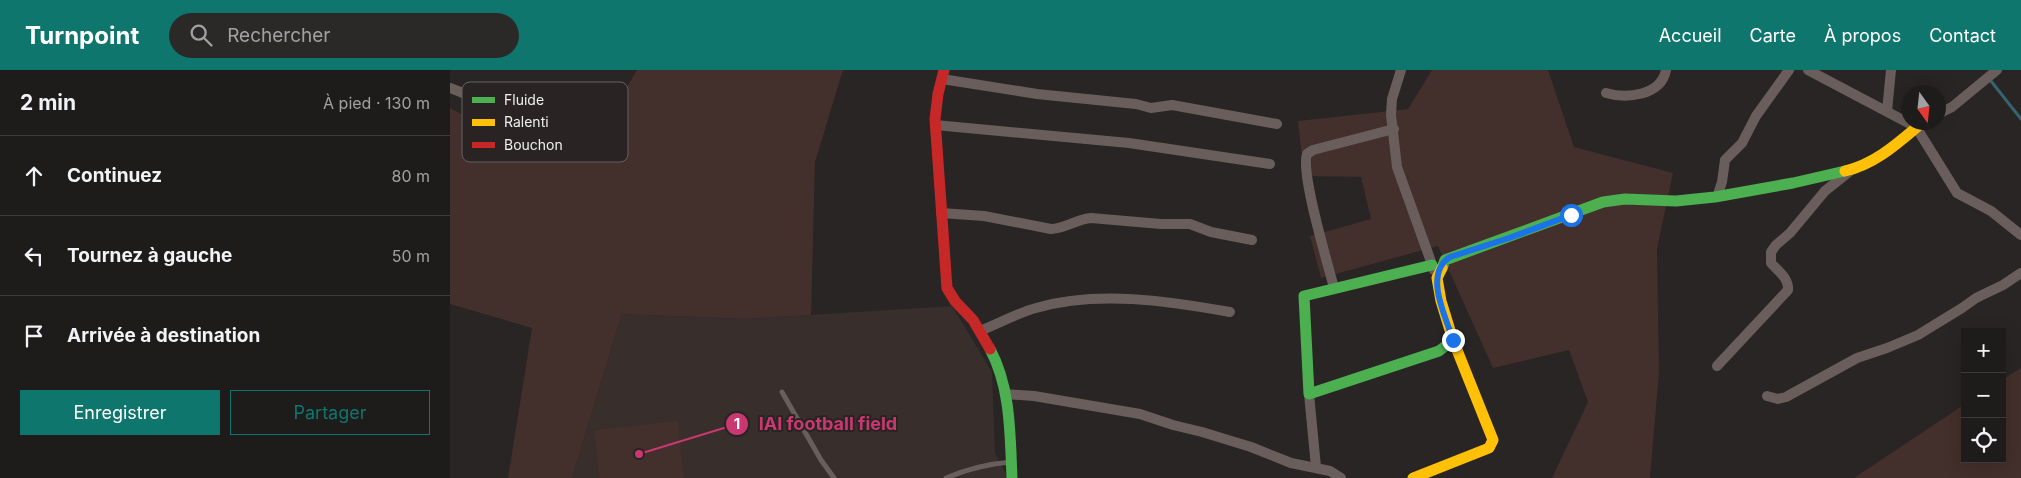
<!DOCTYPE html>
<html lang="fr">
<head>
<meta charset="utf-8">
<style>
  body { margin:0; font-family:Inter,sans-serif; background:#2b2928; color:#f1f3f6 }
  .controls { position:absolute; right:15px; bottom:15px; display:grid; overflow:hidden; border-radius:0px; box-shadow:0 5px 20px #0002 }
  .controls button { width:45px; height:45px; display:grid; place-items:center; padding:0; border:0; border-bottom:1px solid #3c3a3a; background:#1e1c1b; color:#f1f3f6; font:25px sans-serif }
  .compass { position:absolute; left:1451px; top:15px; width:45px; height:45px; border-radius:50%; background:#1e1c1b; box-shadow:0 5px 20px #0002; rotate:165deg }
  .stop { position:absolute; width:15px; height:15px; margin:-11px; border:4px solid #1a73e8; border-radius:50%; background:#fff }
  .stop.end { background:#1a73e8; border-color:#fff; box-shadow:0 1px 5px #0008 }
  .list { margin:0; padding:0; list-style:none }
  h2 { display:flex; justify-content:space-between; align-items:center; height:65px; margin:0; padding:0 20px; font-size:21px }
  h2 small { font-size:16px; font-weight:400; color:#a1a1a3 }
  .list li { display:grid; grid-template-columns:32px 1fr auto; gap:15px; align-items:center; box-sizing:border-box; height:80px; padding:0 20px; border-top:1px solid #3c3a3a }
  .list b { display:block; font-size:19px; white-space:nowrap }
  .list em { font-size:16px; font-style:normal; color:#a1a1a3 }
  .actions { display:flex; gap:10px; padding:15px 20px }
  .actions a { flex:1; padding:11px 0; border:1px solid #0f766e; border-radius:0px; text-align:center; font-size:18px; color:#0f766e }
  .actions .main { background:#0f766e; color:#fff }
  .icon { flex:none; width:28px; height:28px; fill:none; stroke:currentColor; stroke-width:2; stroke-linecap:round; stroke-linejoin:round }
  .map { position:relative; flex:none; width:1571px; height:408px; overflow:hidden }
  header { display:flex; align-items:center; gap:30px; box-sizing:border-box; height:70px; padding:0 25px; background:#0f766e; color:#fff }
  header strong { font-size:24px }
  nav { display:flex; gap:28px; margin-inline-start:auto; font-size:18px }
  .search { width:350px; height:45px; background:#2b2928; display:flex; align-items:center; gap:12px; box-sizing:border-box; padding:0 18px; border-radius:28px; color:#a1a1a3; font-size:19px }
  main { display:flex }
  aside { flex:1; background:#1e1c1b }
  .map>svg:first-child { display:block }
  .built { fill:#382e2c }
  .green { fill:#432f2b }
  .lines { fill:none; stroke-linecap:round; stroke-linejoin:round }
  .stream { stroke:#36636d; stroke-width:3 }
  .lane { stroke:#695e5c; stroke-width:5 }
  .street { stroke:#695e5c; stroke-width:10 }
  .fast { stroke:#4caf50; stroke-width:11 }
  .slow { stroke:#ffc107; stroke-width:11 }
  .jam { stroke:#c62828; stroke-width:11 }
  .route { stroke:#1a73e8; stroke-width:6 }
  .key { fill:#292423; stroke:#656160; stroke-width:1 }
  .key-label { font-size:14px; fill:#f1eeee }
  .leader { fill:none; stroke:#c93871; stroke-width:2 }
  .callout-dot { fill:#c93871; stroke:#292423; stroke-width:2 }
  .mark-label { font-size:15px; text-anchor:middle; font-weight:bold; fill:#fff }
  .callout-label { font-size:18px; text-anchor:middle; font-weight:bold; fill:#c93871; stroke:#292423; stroke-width:4; stroke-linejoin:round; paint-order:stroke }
</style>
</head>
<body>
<header>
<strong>Turnpoint</strong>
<div class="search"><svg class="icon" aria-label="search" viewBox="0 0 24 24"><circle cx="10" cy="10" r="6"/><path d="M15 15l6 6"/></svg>Rechercher</div>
<nav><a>Accueil</a><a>Carte</a><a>À propos</a><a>Contact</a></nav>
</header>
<main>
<aside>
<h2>2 min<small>À pied · 130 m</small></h2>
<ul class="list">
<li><svg class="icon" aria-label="ahead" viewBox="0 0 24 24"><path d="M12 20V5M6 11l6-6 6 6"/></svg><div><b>Continuez</b></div><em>80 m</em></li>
<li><svg class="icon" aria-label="left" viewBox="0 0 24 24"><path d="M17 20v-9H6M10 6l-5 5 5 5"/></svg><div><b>Tournez à gauche</b></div><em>50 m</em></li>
<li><svg class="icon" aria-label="arrive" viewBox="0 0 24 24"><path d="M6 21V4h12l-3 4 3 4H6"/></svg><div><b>Arrivée à destination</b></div></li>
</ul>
<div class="actions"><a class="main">Enregistrer</a><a>Partager</a></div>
</aside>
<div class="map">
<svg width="1571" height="408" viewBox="0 0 1571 408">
  <rect width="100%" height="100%" fill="#282524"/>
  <path class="built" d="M502,236l40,66 3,81 13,25h-436l50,-164 123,5z"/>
  <g class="green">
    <path d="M187,0h206l-28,92 -4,153 -66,4 -123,-5 -50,164h-64l24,-150 -82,-24v-196l67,36 80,-6z"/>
    <path d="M982,0h116l26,77 99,26 -16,76 2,123 -9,106h-98l36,-76 -19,-52 -76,18 -55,-122 -117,32 -11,-42 61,-17 -10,-42 -57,-1 -6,-55 110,-12z"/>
    <path d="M1571,298v110h-167l111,-74v55h37v-79z"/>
    <path d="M228,351l6,57h-85l-5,-48z"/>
  </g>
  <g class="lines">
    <path class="stream" d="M1541,11l30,38"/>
    <g class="lane">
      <path d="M332,322l39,68 13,18"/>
      <path d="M496,408c21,-9 42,-14 65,-16"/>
    </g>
    <g class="street">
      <path d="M951,0l-9,29 -1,16 6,52 37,103"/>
      <path d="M1358,0l108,57 41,66 34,18 30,24"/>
      <path d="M492,9l95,15 99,10 15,4 21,-3 105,19"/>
      <path d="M0,18l18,7"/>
      <path d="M1156,23c20,6 55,3 60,-23"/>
      <path d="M1437,41l4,-41"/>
      <path d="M1488,44l14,-7 45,-37"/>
      <path d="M485,55l194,18 141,21"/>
      <path d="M1267,127l5,-15 3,-22 17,-17 14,-27 33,-46"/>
      <path d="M491,143l43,3 67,13c13,0 26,-10 40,-11l70,6h29l21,8 41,8"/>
      <path d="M884,218c-6,-24 -34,-115 -27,-134l6,-4 81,-21"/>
      <path d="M530,261c18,-7 37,-18 56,-23 61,-18 132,-7 194,4"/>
      <path d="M1267,296l71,-76c1,-12 -10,-19 -17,-27v-11l5,-7 14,-12 35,-42 25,-20"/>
      <path d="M555,324l29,2 106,18 33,11 29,7 49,15 40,16 39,8 11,7"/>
      <path d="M859,324l7,73"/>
      <path d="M1317,326l11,3 8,-2 71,-39 30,-10 31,-13 44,-27 14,-10 27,-13 18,-12"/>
    </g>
    <g class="fast">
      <path d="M982,195l-128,31 5,98 130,-43 14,-11"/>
      <path d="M992,198l3,-8 158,-58 22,-3 51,2 39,-4 78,-14 52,-12"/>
      <path d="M540,279c21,39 20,86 22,129"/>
    </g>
    <g class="slow">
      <path d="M1395,101c31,-7 54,-29 78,-49"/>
      <path d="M963,408l76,-30 4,-8 -40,-100 -12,-39 -4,-23 5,-10"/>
    </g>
    <path class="jam" d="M494,0l-6,24 -3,25 12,169 8,13 18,19 17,29"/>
  </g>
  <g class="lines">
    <path class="route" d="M1003,270c-7,-23 -30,-66 -3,-83l59,-19 62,-23"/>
  </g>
  <rect x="12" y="12" width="166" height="80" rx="8" class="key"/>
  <rect x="22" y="27" width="23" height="6" fill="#4caf50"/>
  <rect x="22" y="49" width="23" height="7" fill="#ffc107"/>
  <rect x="22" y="72" width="23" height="6" fill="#c62828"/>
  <g class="key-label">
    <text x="54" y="35">Fluide</text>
    <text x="54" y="57">Ralenti</text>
    <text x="54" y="80">Bouchon</text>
  </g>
  <path class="leader" d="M189 384L287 354"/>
  <g class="callout-dot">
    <circle cx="189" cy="384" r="5"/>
    <circle cx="287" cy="354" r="12"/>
  </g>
  <g class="mark-label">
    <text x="287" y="359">1</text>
  </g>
  <g class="callout-label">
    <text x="378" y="360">IAI football field</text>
  </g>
</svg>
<div class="controls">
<button>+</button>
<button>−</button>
<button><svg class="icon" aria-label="locate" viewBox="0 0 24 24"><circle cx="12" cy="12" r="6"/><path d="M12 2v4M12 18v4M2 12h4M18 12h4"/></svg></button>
</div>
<svg class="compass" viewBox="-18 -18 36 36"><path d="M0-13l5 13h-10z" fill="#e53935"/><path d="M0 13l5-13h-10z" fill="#a1a1a3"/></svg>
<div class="stop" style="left:1121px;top:145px"></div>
<div class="stop end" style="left:1003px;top:270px"></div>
</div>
</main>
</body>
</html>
